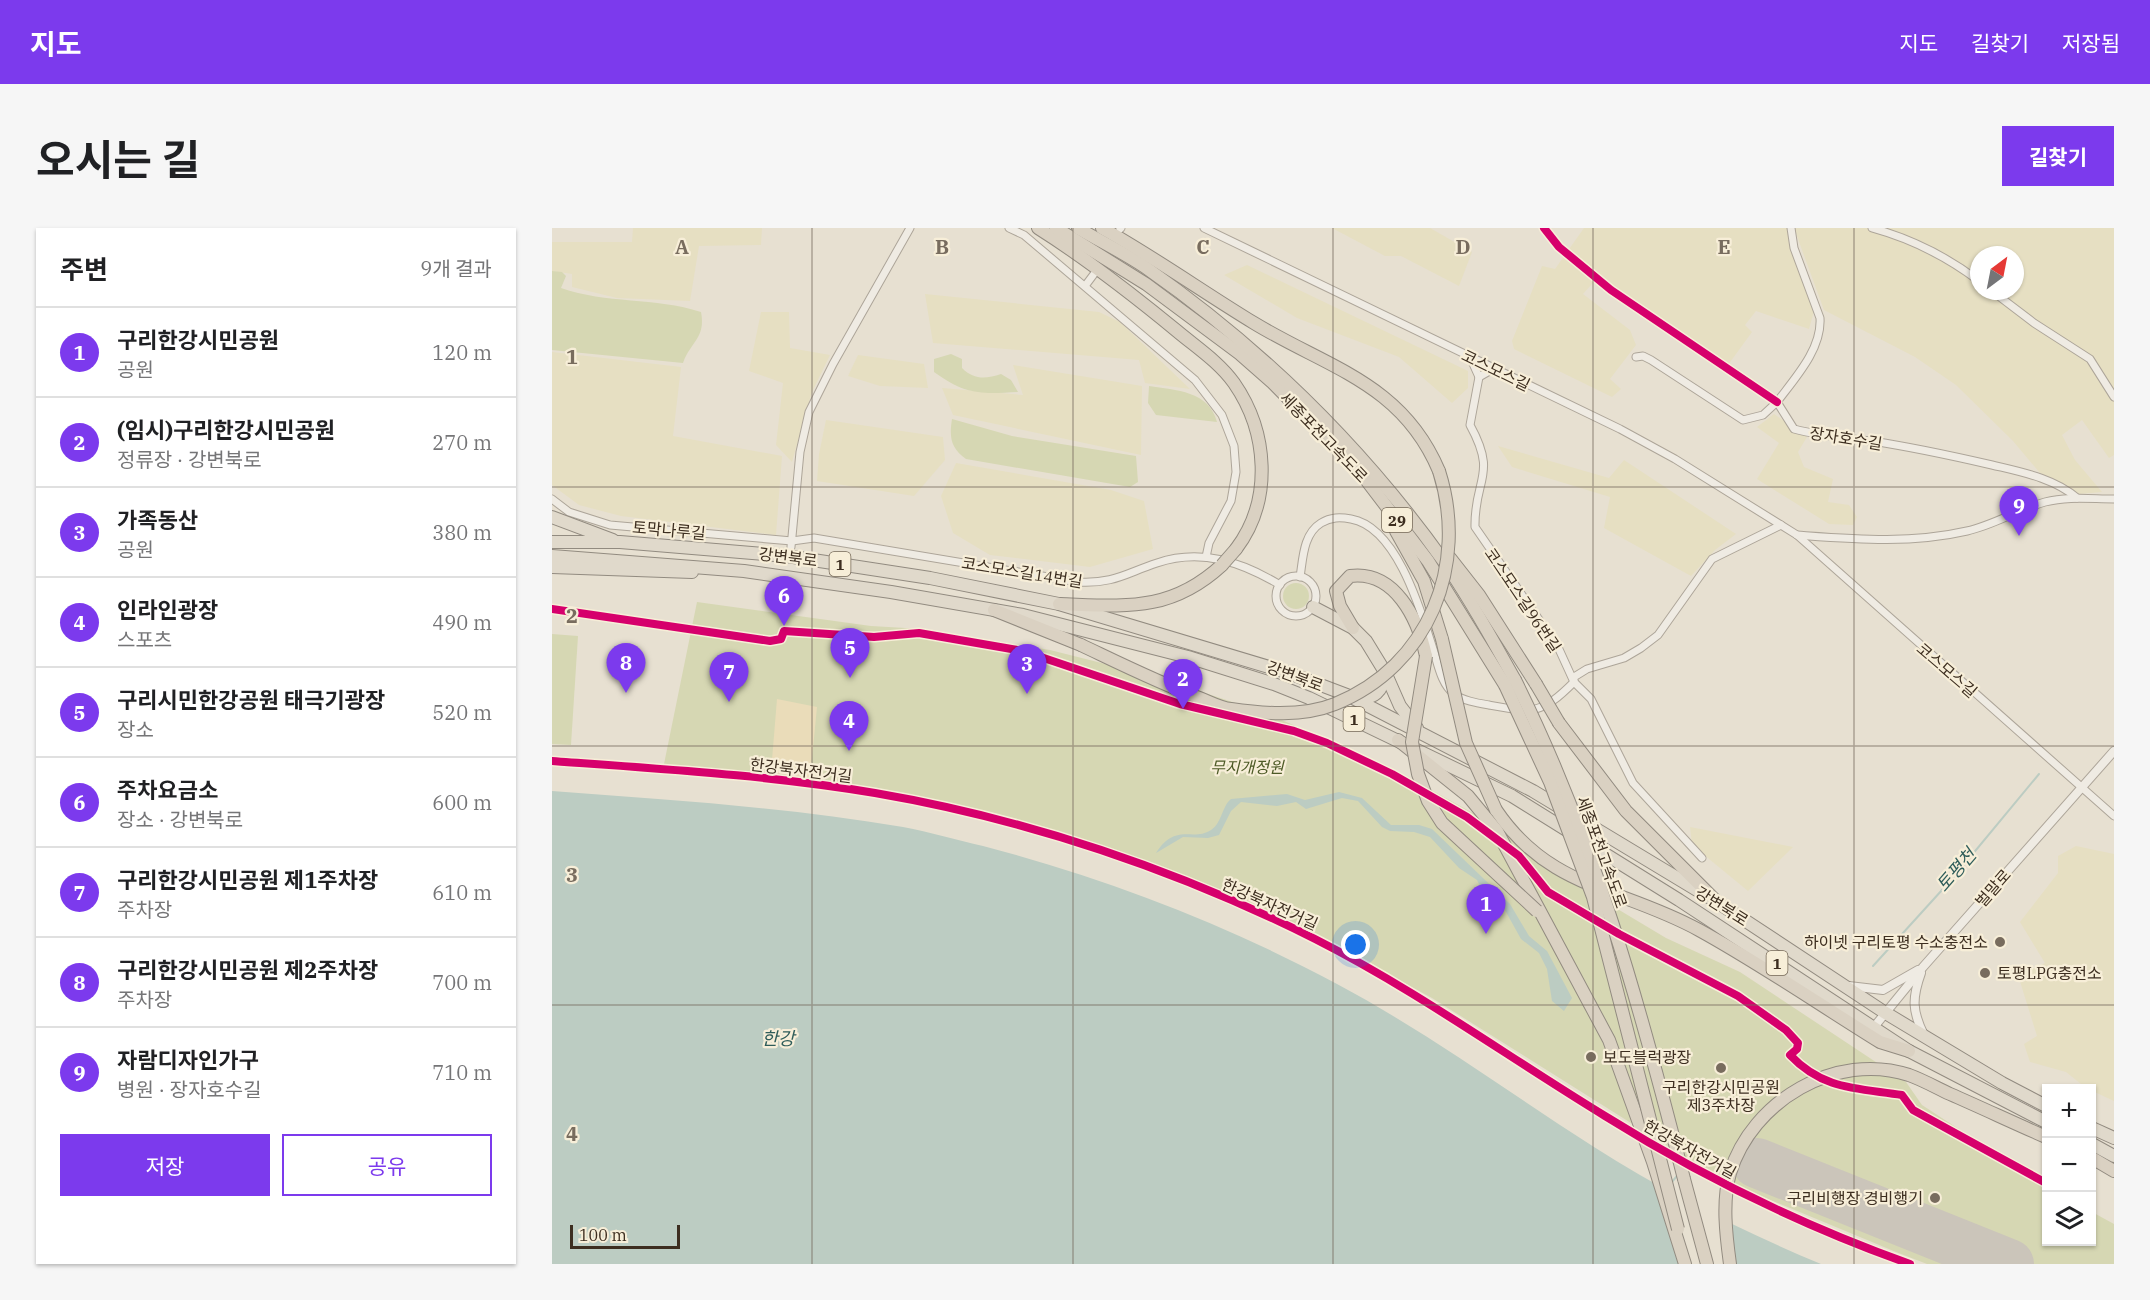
<!DOCTYPE html>
<html lang="ko">
<head>
<meta charset="utf-8">
<style>
  body { margin:0; font-family:"IBM Plex Serif","Noto Sans KR",serif; background:#f6f6f6; color:#202124 }
  .controls { position:absolute; right:18px; bottom:18px; display:grid; overflow:hidden; border-radius:0px; box-shadow:0 2px 4px #0004 }
  .controls button { width:54px; height:54px; display:grid; place-items:center; padding:0; border:0; border-bottom:2px solid #e0e0e0; background:#fff; color:#202124; font:30px sans-serif }
  .compass { position:absolute; left:1418px; top:18px; width:54px; height:54px; border-radius:50%; background:#fff; box-shadow:0 2px 4px #0004; rotate:32deg }
  .scale { position:absolute; left:18px; bottom:15px; width:110px; box-sizing:border-box; padding-left:6px; border:3px solid #3d2e20; border-top:0; font-size:16px; line-height:21px; white-space:nowrap; color:#3d2e20; -webkit-text-stroke:4px #f7eed8; paint-order:stroke }
  .you { position:absolute; left:804px; top:717px; width:21px; height:21px; margin:-15px; border:4px solid #fff; border-radius:50%; background:#1a73e8; box-shadow:0 0 0 9px #1a73e833 }
  .badge { display:grid; place-items:center; width:39px; height:39px; border-radius:50%; background:#7c3aed; color:#fff; font-size:20px; font-weight:700 }
  .pin { position:absolute; translate:-50% -50px; filter:drop-shadow(0 2px 3px #0008) }
  .pin::after { content:''; position:absolute; top:32px; width:21px; height:18px; background:inherit; clip-path:polygon(0 0,100% 0,50% 100%) }
  .list { margin:0; padding:0; list-style:none }
  h2 { display:flex; justify-content:space-between; align-items:center; height:78px; margin:0; padding:0 24px; font-size:26px }
  h2 small { font-size:20px; font-weight:400; color:#757577 }
  .list li { display:grid; grid-template-columns:39px 1fr auto; gap:18px; align-items:center; box-sizing:border-box; height:90px; padding:0 24px; border-top:2px solid #e0e0e0 }
  .list b { display:block; font-size:22px; white-space:nowrap }
  .list p { margin:0; font-size:20px; white-space:nowrap; color:#757577 }
  .list em { font-size:20px; font-style:normal; color:#757577 }
  .actions { display:flex; gap:12px; padding:18px 24px }
  .actions a { flex:1; padding:14px 0; border:2px solid #7c3aed; border-radius:0px; text-align:center; font-size:21px; color:#7c3aed }
  .actions .main { background:#7c3aed; color:#fff }
  .icon { flex:none; width:33px; height:33px; fill:none; stroke:currentColor; stroke-width:2; stroke-linecap:round; stroke-linejoin:round }
  .map { position:relative; flex:none; width:1562px; height:1036px; overflow:hidden; border-radius:0px }
  header { display:flex; align-items:center; gap:36px; box-sizing:border-box; height:84px; padding:0 30px; background:#7c3aed; color:#fff }
  header strong { font-size:28px }
  nav { display:flex; gap:33px; margin-inline-start:auto; font-size:21px }
  .intro { display:flex; align-items:center; justify-content:space-between; box-sizing:border-box; height:144px; padding:0 36px }
  h1 { margin:0; font-size:42px }
  .button { padding:15px 27px; border-radius:0px; background:#7c3aed; color:#fff; font-size:21px; font-weight:700 }
  main { display:flex; gap:36px; padding:0 36px }
  aside { flex:1; background:#fff; border-radius:0px; box-shadow:0 2px 4px #0004 }
  .map>svg:first-child { display:block }
  .farmland { fill:#e6dfc2; fill-rule:evenodd }
  .green { fill:#d6d7b3 }
  .sand { fill:#eadcb9 }
  .water { fill:#bcccc2 }
  .pier { fill:#e7e0d1 }
  .lines { fill:none; stroke-linecap:round; stroke-linejoin:round }
  .stream { stroke:#bcccc2; stroke-width:2 }
  .runway { stroke:#cbc5ba; stroke-width:50 }
  .minor-casing { stroke:#ada599; stroke-width:9 }
  .tertiary-casing { stroke:#ada599; stroke-width:10 }
  .trunk-casing { stroke:#928b80; stroke-width:14 }
  .motorway-casing { stroke:#928b80; stroke-width:14 }
  .minor { stroke:#efebe3; stroke-width:7 }
  .tertiary { stroke:#efebe3; stroke-width:8 }
  .trunk { stroke:#e0d9cb; stroke-width:12 }
  .motorway { stroke:#dad1c2; stroke-width:12 }
  .motorway-bridge-casing { stroke:#928b80; stroke-width:14; stroke-linecap:butt }
  .motorway-bridge { stroke:#dad1c2; stroke-width:12 }
  .cycleway-casing { stroke:#f7eed8; stroke-width:11 }
  .cycleway { stroke:#d6006c; stroke-width:8 }
  .grid { fill:none; stroke:#786c5e; stroke-width:1.5; stroke-opacity:0.55 }
  .poi-dot { fill:#786c5e; stroke:#f7eed8; stroke-width:2 }
  .labels { text-anchor:middle; dominant-baseline:central; stroke-width:4.5; stroke-linejoin:round; paint-order:stroke }
  .shield { fill:#f7eed8; stroke:#756857; stroke-width:1.5 }
  .shield-label { font-size:15px; font-weight:bold; fill:#3d2e20 }
  .street-label { font-size:16px; fill:#3d2e20; stroke:#f7eed8 }
  .park-label { font-size:16px; font-style:italic; fill:#4d5a26; stroke:#f7eed8 }
  .poi-label { font-size:16px; fill:#3d2e20; stroke:#f7eed8; text-anchor:end }
  .water-label { font-size:18px; font-style:italic; fill:#2f5d5a; stroke:#f7eed8 }
  .grid-label { font-size:20px; text-anchor:middle; font-weight:bold; fill:#786c5e; stroke:#f7eed8; stroke-width:4.5; stroke-linejoin:round; paint-order:stroke }
</style>
</head>
<body>
<header>
<strong>지도</strong>
<nav><a>지도</a><a>길찾기</a><a>저장됨</a></nav>
</header>
<div class="intro"><h1>오시는 길</h1><a class="button">길찾기</a></div>
<main>
<aside>
<h2>주변<small>9개 결과</small></h2>
<ul class="list">
<li><span class="badge">1</span><div><b>구리한강시민공원</b><p>공원</p></div><em>120 m</em></li>
<li><span class="badge">2</span><div><b>(임시)구리한강시민공원</b><p>정류장 · 강변북로</p></div><em>270 m</em></li>
<li><span class="badge">3</span><div><b>가족동산</b><p>공원</p></div><em>380 m</em></li>
<li><span class="badge">4</span><div><b>인라인광장</b><p>스포츠</p></div><em>490 m</em></li>
<li><span class="badge">5</span><div><b>구리시민한강공원 태극기광장</b><p>장소</p></div><em>520 m</em></li>
<li><span class="badge">6</span><div><b>주차요금소</b><p>장소 · 강변북로</p></div><em>600 m</em></li>
<li><span class="badge">7</span><div><b>구리한강시민공원 제1주차장</b><p>주차장</p></div><em>610 m</em></li>
<li><span class="badge">8</span><div><b>구리한강시민공원 제2주차장</b><p>주차장</p></div><em>700 m</em></li>
<li><span class="badge">9</span><div><b>자람디자인가구</b><p>병원 · 장자호수길</p></div><em>710 m</em></li>
</ul>
<div class="actions"><a class="main">저장</a><a>공유</a></div>
</aside>
<div class="map">
<svg width="1562" height="1036" viewBox="0 0 1562 1036">
  <rect width="100%" height="100%" fill="#e7e0d1"/>
  <g class="farmland">
    <path d="M81,0h129l-1,17 -62,1 -9,55 -73,-3 -45,-11v-13l-20,-3v-29h80z"/>
    <path d="M780,0h98l42,24 -13,34 -58,-30h-16z"/>
    <path d="M1032,0h204l26,83 -5,18 -53,-18 -11,14 7,7 -24,33 -93,-62 -35,-28 -17,19 47,36 6,15 -26,34 11,10 -9,8 -98,-48 -2,-8 30,-75 13,3z"/>
    <path d="M1242,0h320v227l-5,3 -27,-38 -20,15 13,25 27,32 -23,2 -39,-21 -27,-32 -57,-56 -41,-28 -91,-47zM1427,27h36v36h-36z"/>
    <path d="M695,37l221,106v17l-16,15 -53,-46 -102,-39 -73,-43z"/>
    <path d="M373,66l174,18 21,10 70,67 -45,-6 -6,-23 -206,-17z"/>
    <path d="M209,84h28l1,36 40,7 -18,37 -20,70 -16,-17 7,-62 -34,-12z"/>
    <path d="M0,124l129,15 -8,69 109,20 -6,79 -155,-19 -42,-11 -27,-20z"/>
    <path d="M306,127l66,9 4,24 -48,-2 -32,-10z"/>
    <path d="M461,137l129,21 -1,69 -188,-40 -11,-27 81,7z"/>
    <path d="M1222,186l33,23 -9,15 6,15 29,12 -5,23 21,3 8,12 -4,8 -24,-1 -72,-45 22,-36 -22,-16z"/>
    <path d="M274,192l117,17 2,23 -31,36 -97,-15 2,-27z"/>
    <path d="M946,218l111,32 15,-18 112,74 -21,16 -24,26 -87,-48 6,-31 -98,-30z"/>
    <path d="M404,235l155,27 33,11 9,48 -63,18 -100,-12 -37,-22 -12,-37z"/>
    <path d="M1138,599l103,20 -45,44 -56,-46z"/>
    <path d="M1524,618l38,8v247l-28,-13 -20,-16 -36,-10 -6,-18 13,-8 -19,-61 27,-12 -25,-41 38,-49v-17z"/>
  </g>
  <g class="green">
    <path d="M0,43l10,1 4,4 -5,12c45,16 94,9 140,24 5,26 -10,29 -18,51l-131,-13z"/>
    <path d="M399,126l11,5v9c12,12 24,11 39,6l10,6 7,12c-38,2 -52,3 -84,-20v-13z"/>
    <path d="M597,158c27,4 60,5 68,36l-61,-7 -8,-12z"/>
    <path d="M400,191l60,17 124,20 2,26 -8,5 -164,-28c-15,-11 -17,-21 -14,-40z"/>
    <circle cx="744" cy="368" r="13"/>
    <path d="M145,374l174,24 52,3 127,21 103,26 110,36 123,53 123,68 40,35 117,70 74,34 166,110 16,23 124,81v56h46v-30l22,12v40h-187l-31,-12 -176,-73 -288,-181 -127,-69 -119,-53 -71,-26 -87,-25 -148,-36 -216,-25z"/>
    <path d="M0,406l26,2 -7,109 -19,-1z"/>
  </g>
  <path class="sand" d="M225,471l40,8 -7,72 -39,-7z"/>
  <g class="water">
    <path d="M0,563c117,9 235,16 351,36 27,5 54,13 80,19 123,32 242,78 354,138 90,48 171,108 257,163 72,46 148,84 227,117h-1269z"/>
    <path d="M787,564l23,6 29,27h28l13,4 78,75 19,32 18,15 25,47 -8,13 -12,-10 -5,-32 -8,-16 -18,-14 -20,-36 -18,-11 -6,-12 -18,-12 -29,-31 -16,-5 -24,-1 -8,-4 -24,-26 -16,-3 -36,11 -10,-7 -19,4 -36,-4 -10,9 -12,24 -11,3 -25,-1 -27,16c20,-31 37,-11 55,-23 11,-7 11,-24 20,-31l56,-5 18,6z"/>
  </g>
  <path class="pier" d="M1111,955l62,35 9,46h-46z"/>
  <g class="lines">
    <g class="stream">
      <path d="M1321,738l79,-87 87,-105"/>
      <path d="M1119,955l6,-7"/>
    </g>
    <path class="runway" d="M1205,935l252,101"/>
    <defs>
      <g id="minor">
        <path d="M457,0l15,7 171,145 27,35 12,31 2,26 -5,29 -22,42 -3,14"/>
        <path d="M652,0l416,201 55,30 122,76 317,281"/>
        <path d="M992,0l15,19 52,43 166,112 -14,13 -20,5 -92,-60 -8,-4 -7,1"/>
        <path d="M1239,0l3,20 26,70c2,31 -25,60 -43,84l17,27c26,7 51,9 77,12 41,6 82,15 121,24 29,7 62,13 85,33"/>
        <path d="M1320,0c40,11 74,28 107,53"/>
        <path d="M568,1l1,-1"/>
        <path d="M533,58l9,-12"/>
        <path d="M1440,63l42,32 56,36 24,38"/>
        <path d="M918,129l9,20 14,-8"/>
        <path d="M927,149l-9,48c28,51 4,53 5,102l83,120 16,35 17,17 42,84 69,75"/>
        <path d="M0,271l17,13 41,13 182,16 22,-3 264,44c36,2 48,-9 79,-19 44,-15 85,-1 123,22"/>
        <path d="M1245,307c57,4 114,9 170,-4 27,-6 52,-22 78,-29 23,-6 46,-3 69,-3"/>
        <path d="M239,319l9,-95 9,-40 24,-48 77,-136"/>
        <circle cx="744" cy="368" r="20"/>
        <path d="M748,349c3,-18 3,-43 21,-54 10,-6 19,-6 30,-4 46,8 70,92 82,130 5,15 8,35 21,45 10,7 23,9 35,11 44,8 52,10 85,-23v-5l13,-8 37,-11 17,-10 17,-13 54,-76 69,-34"/>
      </g>
      <g id="tertiary">
        <path d="M1369,745c-9,25 -9,38 3,62"/>
        <path d="M1297,758l34,4 35,-20"/>
        <path d="M1322,799l49,-60 191,-216"/>
      </g>
      <g id="trunk">
        <path d="M0,289l61,23"/>
        <path d="M0,314h68l167,14 143,22 129,26 230,69 58,22 186,96 184,111 167,110 118,71 44,23"/>
        <path d="M0,328l192,15 147,21 132,23 165,42 86,27 35,14 203,98 167,104 230,151 137,71"/>
        <path d="M0,339l140,5"/>
        <path d="M761,379l40,21 13,13 19,31 15,34 17,22"/>
        <path d="M803,469c19,4 28,-6 30,-24"/>
        <path d="M1540,900l22,10"/>
        <path d="M1540,916l22,12"/>
      </g>
      <g id="motorway">
        <path d="M486,0c49,31 94,66 139,103 19,16 42,31 57,52 34,49 39,117 2,166"/>
        <path d="M504,0l90,56 94,70 33,29 70,71 21,23 64,84 77,124"/>
        <path d="M526,0c22,13 46,25 67,39 116,81 218,181 300,296 26,37 48,78 70,117"/>
        <path d="M550,0c52,29 101,64 152,95 74,45 148,60 185,148"/>
        <path d="M844,303l28,50 18,58"/>
        <path d="M898,330l29,37 57,89"/>
        <path d="M507,376c65,2 111,9 163,-39"/>
        <path d="M442,382l87,35"/>
        <path d="M801,400l-13,-22 -4,-15 14,-15c45,-6 68,43 76,80"/>
        <path d="M1007,495l67,88 91,91"/>
        <path d="M846,512l70,56 29,35 112,209 44,122 32,102"/>
        <path d="M944,582c54,80 125,77 203,120 62,34 121,75 181,112l29,9"/>
        <path d="M1540,930l22,13"/>
        <path d="M1132,951l23,85"/>
        <path d="M1178,1036c-4,-29 -8,-63 0,-91 22,-72 106,-122 179,-98 14,5 28,13 41,19 32,14 64,29 96,43"/>
      </g>
    </defs>
    <use href="#minor" class="minor-casing"/>
    <use href="#tertiary" class="tertiary-casing"/>
    <use href="#trunk" class="trunk-casing"/>
    <use href="#motorway" class="motorway-casing"/>
    <use href="#minor" class="minor"/>
    <use href="#tertiary" class="tertiary"/>
    <use href="#trunk" class="trunk"/>
    <use href="#motorway" class="motorway"/>
    <defs>
      <g id="motorway-bridge">
        <path d="M670,337l14,-16"/>
        <path d="M890,411l24,104 30,67"/>
        <path d="M529,417c38,18 76,37 116,52 11,4 23,11 34,12 33,5 72,8 104,-5 94,-38 134,-139 104,-233"/>
        <path d="M874,428l-14,86 6,32 10,27 14,22 95,88"/>
        <path d="M963,452c79,158 126,329 169,499"/>
        <path d="M984,456l23,39"/>
        <path d="M953,457l45,97 43,115 85,332"/>
      </g>
    </defs>
    <use href="#motorway-bridge" class="motorway-bridge-casing"/>
    <use href="#motorway-bridge" class="motorway-bridge"/>
    <defs>
      <g id="cycleway">
        <path d="M992,0l15,19 52,43 166,112"/>
        <path d="M0,381l218,32 11,-2 3,-8 90,6 45,-4 104,18 157,53 114,27 33,12 65,31 75,43 52,39 29,36 71,42 119,62 48,34 12,13 -1,6 -7,6c33,35 67,33 112,40l11,15 133,73"/>
        <path d="M0,533c108,8 216,14 323,32 152,26 303,77 440,146 101,51 193,118 290,177 96,60 198,110 305,148"/>
      </g>
    </defs>
    <use href="#cycleway" class="cycleway-casing"/>
    <use href="#cycleway" class="cycleway"/>
  </g>
  <path class="grid" d="M260,0v1036M521,0v1036M781,0v1036M1041,0v1036M1302,0v1036M0,259h1562M0,518h1562M0,777h1562"/>
  <g class="poi-dot">
    <circle cx="1448" cy="714" r="6"/>
    <circle cx="1433" cy="745" r="6"/>
    <circle cx="1039" cy="829" r="6"/>
    <circle cx="1169" cy="840" r="6"/>
    <circle cx="1383" cy="970" r="6"/>
  </g>
  <g class="labels">
    <g class="shield">
      <rect x="830" y="280" width="30" height="24" rx="4.5"/>
      <rect x="277.5" y="324" width="21" height="24" rx="4.5"/>
      <rect x="791.5" y="479" width="21" height="24" rx="4.5"/>
      <rect x="1214.5" y="723" width="21" height="24" rx="4.5"/>
    </g>
    <g class="shield-label">
      <text x="845" y="292">29</text>
      <text x="288" y="336">1</text>
      <text x="802" y="491">1</text>
      <text x="1225" y="735">1</text>
    </g>
    <g class="street-label">
      <text transform="translate(944 142) rotate(26)">코스모스길</text>
      <text transform="translate(772 209) rotate(46)">세종포천고속도로</text>
      <text transform="translate(1294 210) rotate(9)">장자호수길</text>
      <text transform="translate(117 302) rotate(5)">토막나루길</text>
      <text transform="translate(236 329) rotate(7)">강변북로</text>
      <text transform="translate(470 344) rotate(9)">코스모스길14번길</text>
      <text transform="translate(971 372) rotate(56)">코스모스길96번길</text>
      <text transform="translate(1395 442) rotate(41)">코스모스길</text>
      <text transform="translate(743 448) rotate(20)">강변북로</text>
      <text transform="translate(249 542) rotate(7)">한강북자전거길</text>
      <text transform="translate(1050 624) rotate(70)">세종포천고속도로</text>
      <text transform="translate(1441 660) rotate(-49)">벌말로</text>
      <text transform="translate(718 676) rotate(24)">한강북자전거길</text>
      <text transform="translate(1170 678) rotate(32)">강변북로</text>
      <text transform="translate(1138 921) rotate(29)">한강북자전거길</text>
    </g>
    <g class="park-label">
      <text x="695" y="539">무지개정원</text>
    </g>
    <g class="poi-label">
      <text x="1436" y="714">하이넷 구리토평 수소충전소</text>
      <text x="1445" y="745" text-anchor="start">토평LPG충전소</text>
      <text x="1051" y="829" text-anchor="start">보도블럭광장</text>
      <text x="1169" y="859" text-anchor="middle">구리한강시민공원<tspan x="1169" dy="18">제3주차장</tspan></text>
      <text x="1371" y="970">구리비행장 경비행기</text>
    </g>
    <g class="water-label">
      <text transform="translate(1404 642) rotate(-49)">토평천</text>
      <text x="226" y="810">한강</text>
    </g>
  </g>
  <g class="grid-label">
    <text x="130" y="26">A</text>
    <text x="390" y="26">B</text>
    <text x="651" y="26">C</text>
    <text x="911" y="26">D</text>
    <text x="1172" y="26">E</text>
    <text x="20" y="136">1</text>
    <text x="20" y="395">2</text>
    <text x="20" y="654">3</text>
    <text x="20" y="913">4</text>
  </g>
</svg>
<div class="controls">
<button>+</button>
<button>−</button>
<button><svg class="icon" aria-label="layers" viewBox="0 0 24 24"><path d="M12 4l9 5-9 5-9-5zM3 14l9 5 9-5"/></svg></button>
</div>
<svg class="compass" viewBox="-18 -18 36 36"><path d="M0-13l5 13h-10z" fill="#e53935"/><path d="M0 13l5-13h-10z" fill="#757577"/></svg>
<div class="scale">100 m</div>
<div class="you"></div>
<div class="pin badge" style="left:934px;top:706px">1</div>
<div class="pin badge" style="left:631px;top:481px">2</div>
<div class="pin badge" style="left:475px;top:466px">3</div>
<div class="pin badge" style="left:297px;top:523px">4</div>
<div class="pin badge" style="left:298px;top:450px">5</div>
<div class="pin badge" style="left:232px;top:398px">6</div>
<div class="pin badge" style="left:177px;top:474px">7</div>
<div class="pin badge" style="left:74px;top:465px">8</div>
<div class="pin badge" style="left:1467px;top:308px">9</div>
</div>
</main>
</body>
</html>
